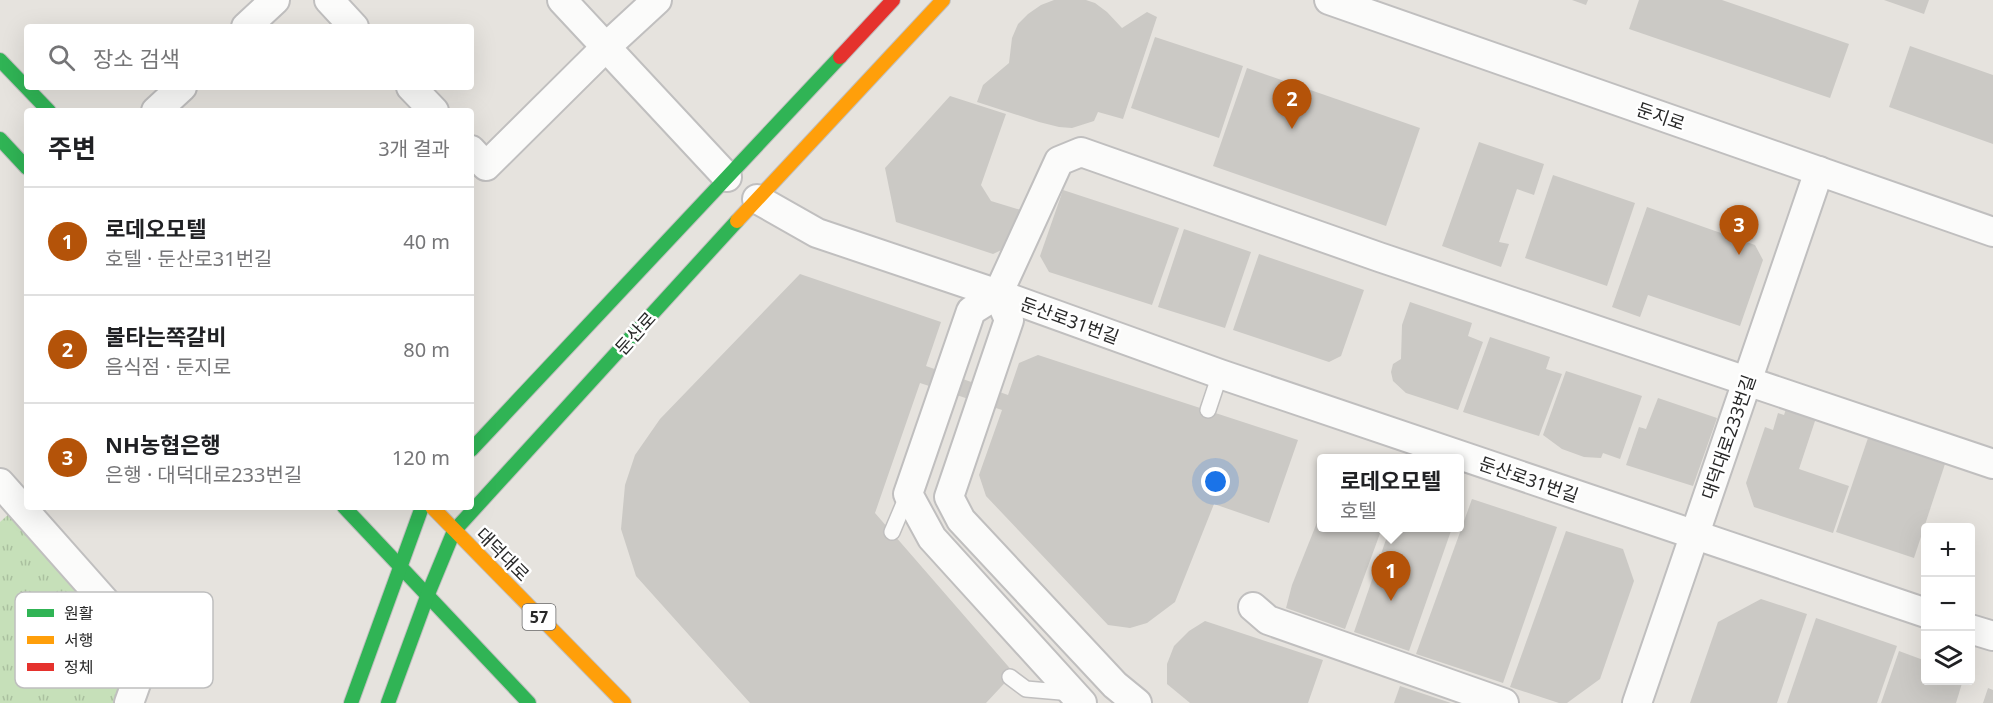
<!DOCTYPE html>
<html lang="ko">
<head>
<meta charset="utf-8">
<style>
  body { margin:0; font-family:"Noto Sans","Noto Sans KR",sans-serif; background:#f6f6f6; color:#202124 }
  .controls { position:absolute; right:18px; bottom:18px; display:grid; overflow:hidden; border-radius:6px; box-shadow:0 6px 24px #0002 }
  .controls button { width:54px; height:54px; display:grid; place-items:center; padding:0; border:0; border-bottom:2px solid #e0e0e0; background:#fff; color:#202124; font:30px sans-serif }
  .you { position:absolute; left:1216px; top:482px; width:21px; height:21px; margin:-15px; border:4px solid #fff; border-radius:50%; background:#1a73e8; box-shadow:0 0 0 9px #1a73e833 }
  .badge { display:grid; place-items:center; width:39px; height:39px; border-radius:50%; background:#b45309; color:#fff; font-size:20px; font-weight:700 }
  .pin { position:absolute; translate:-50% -50px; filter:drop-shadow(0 2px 3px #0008) }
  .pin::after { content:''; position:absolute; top:32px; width:21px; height:18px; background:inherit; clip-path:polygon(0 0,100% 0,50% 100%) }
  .popup { position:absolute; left:1317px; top:454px; width:147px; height:78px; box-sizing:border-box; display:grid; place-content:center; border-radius:6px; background:#fff; filter:drop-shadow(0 2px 4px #0005); font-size:20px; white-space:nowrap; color:#757577 }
  .popup b { font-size:22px; color:#202124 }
  .popup::after { content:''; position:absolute; left:50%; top:100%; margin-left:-12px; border:12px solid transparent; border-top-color:#fff }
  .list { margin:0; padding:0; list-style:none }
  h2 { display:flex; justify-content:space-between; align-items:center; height:78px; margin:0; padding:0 24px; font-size:26px }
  h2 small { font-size:20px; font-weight:400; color:#757577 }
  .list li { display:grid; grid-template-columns:39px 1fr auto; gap:18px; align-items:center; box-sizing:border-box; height:108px; padding:0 24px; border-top:2px solid #e0e0e0 }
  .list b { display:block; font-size:22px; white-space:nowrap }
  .list p { margin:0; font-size:20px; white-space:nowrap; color:#757577 }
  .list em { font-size:20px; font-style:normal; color:#757577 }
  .icon { flex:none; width:33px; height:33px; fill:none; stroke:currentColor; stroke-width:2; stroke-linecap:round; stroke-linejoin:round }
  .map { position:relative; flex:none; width:1993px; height:703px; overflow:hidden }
  .search { position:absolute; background:#fff; box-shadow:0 6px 24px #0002; left:24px; top:24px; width:450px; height:66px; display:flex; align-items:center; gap:15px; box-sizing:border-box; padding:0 21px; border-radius:6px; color:#757577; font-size:22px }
  .panel { position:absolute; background:#fff; box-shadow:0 6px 24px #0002; left:24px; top:108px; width:450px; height:402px; border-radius:6px }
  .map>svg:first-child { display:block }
  .park { fill:url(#park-tufts) }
  .building { fill:#cbc9c5 }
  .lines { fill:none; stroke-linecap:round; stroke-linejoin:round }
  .lane-casing { stroke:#c0bfbf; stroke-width:18 }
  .street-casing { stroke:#c0bfbf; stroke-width:32 }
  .fast-casing { stroke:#c0bfbf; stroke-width:16 }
  .slow-casing { stroke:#c0bfbf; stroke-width:16 }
  .jam-casing { stroke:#c0bfbf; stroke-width:16 }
  .lane { stroke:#fbfbfa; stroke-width:15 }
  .street { stroke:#fbfbfa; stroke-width:28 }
  .fast { stroke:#30b455; stroke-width:14 }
  .slow { stroke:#ff9f0a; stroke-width:14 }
  .jam { stroke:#e5322d; stroke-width:14 }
  .labels { text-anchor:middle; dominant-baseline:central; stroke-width:5; stroke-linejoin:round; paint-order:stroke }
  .shield { fill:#fff; stroke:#686868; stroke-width:1.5 }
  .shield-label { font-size:16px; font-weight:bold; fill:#282828 }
  .street-label { font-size:18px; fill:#282828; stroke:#fff }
  .key { fill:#fff; stroke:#bebebe; stroke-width:1.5 }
  .key-label { font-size:16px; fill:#282828 }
</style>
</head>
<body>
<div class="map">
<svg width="1993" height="703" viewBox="0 0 1993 703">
  <defs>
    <pattern id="park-tufts" width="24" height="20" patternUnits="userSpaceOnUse" patternTransform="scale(1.5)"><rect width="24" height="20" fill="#c6e0b9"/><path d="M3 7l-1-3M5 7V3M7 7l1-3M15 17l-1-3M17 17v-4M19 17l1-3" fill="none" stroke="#aac09f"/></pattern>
  </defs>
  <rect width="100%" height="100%" fill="#e6e3de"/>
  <path class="park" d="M11,512l132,147 -14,44h-129v-181z"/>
  <g class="building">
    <path d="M1054,0h32l9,3 12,9 15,16 25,-16 10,5 -34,102 -25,-7 -4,9 -22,7 -13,-1 -20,-5 -62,-20 6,-17 26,-22 3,-25 6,-14 10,-10 13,-9z"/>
    <path d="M1572,0h16l-2,5z"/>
    <path d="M1639,0h83l127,44 -19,54 -201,-69z"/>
    <path d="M1884,0h45l-5,14z"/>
    <path d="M1155,37l88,29 -24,72 -88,-30z"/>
    <path d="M1910,46l83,29v69l-104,-37z"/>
    <path d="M1247,68l173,60 -34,98 -173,-60z"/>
    <path d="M950,96l56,18 -25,71 10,16 33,10 -12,34 -19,9 -97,-32 -11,-54z"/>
    <path d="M1479,142l65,22 -10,31 -17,-6 -18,53 10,2 -8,23 -59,-21z"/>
    <path d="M1553,175l82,28 -28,83 -82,-28z"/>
    <path d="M1063,190l116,38 -27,77 -103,-33 -9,-16z"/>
    <path d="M1647,207l108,38 8,15 -23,66 -92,-31 -8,22 -28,-10z"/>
    <path d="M1184,229l67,23 -26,76 -67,-21z"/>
    <path d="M1259,254l105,36 -23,66 -12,6 -96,-32z"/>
    <path d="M800,274l141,48 -15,44 82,29 11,-32 19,-8 260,85 -29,83 -55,-19 -39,98 -28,21 -17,5 -22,-3 -122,-129 -7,-21 23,-65 -82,-27 -45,130 139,160 -28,30h-236l-114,-127 -15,-47 4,-44 10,-30 25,-36z"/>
    <path d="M1410,302l62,21 -4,13 15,6 -25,68 -52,-17 -13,-12 -2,-9 2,-8 8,-5 1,-34z"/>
    <path d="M1490,337l60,20 -4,12 16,5 -23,62 -76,-24z"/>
    <path d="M1566,371l76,25 -22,63 -17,-6 -2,5 -17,-1 -22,-8 -19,-14z"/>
    <path d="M1658,398l59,20 -24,68 -67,-21 13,-38 7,2z"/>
    <path d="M1787,406l30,9 -18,54 50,17 -16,47 -79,-26 -8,-24 19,-56 8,3 5,-17 6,2z"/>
    <path d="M1868,438l77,26 -31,94 -78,-26z"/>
    <path d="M1472,499l85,28 -54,156 -87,-29z"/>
    <path d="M1322,510v18h60l-37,101 -59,-21 6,-23z"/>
    <path d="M1390,528h62l-43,123 -55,-19z"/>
    <path d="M1566,531l57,18 11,32 -34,98 -33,24h-8l-49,-16z"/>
    <path d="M1761,599l46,15 -30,89h-87l28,-81z"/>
    <path d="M1816,618l81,28 -20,57h-90z"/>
    <path d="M1205,621l118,39 -15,43h-118l-23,-19v-20l7,-18 15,-15z"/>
    <path d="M1899,651l27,10v19h37l-7,23h-75z"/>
    <path d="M1400,686l51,17h-57z"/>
    <path d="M1988,688l5,2v13h-10z"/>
  </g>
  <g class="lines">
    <defs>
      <g id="lane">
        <path d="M1208,410l12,-36"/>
        <path d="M892,532l16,-38"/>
        <path d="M1010,677l16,12 46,4"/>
      </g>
      <g id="street">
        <path d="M329,0l25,27"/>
        <path d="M562,0l165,177"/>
        <path d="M1329,0l664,232"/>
        <path d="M246,27l29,-27"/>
        <path d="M411,87l23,24"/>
        <path d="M156,111l26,-24"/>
        <path d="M471,150l15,16 120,-119 51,-47"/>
        <path d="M757,199l60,34 181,61 222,80 706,239"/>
        <path d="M998,294l61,-133 22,-9 298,105 614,207"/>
        <path d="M998,294l-27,17 -63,183 24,44 150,165"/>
        <path d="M998,294l11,26 -60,177 12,23 154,165 22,18"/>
        <path d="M0,483l148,167 -19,53"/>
        <path d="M1253,607l15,13 236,83"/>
        <path d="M1970,629l23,7"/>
        <path d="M1637,703l182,-532"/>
      </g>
      <g id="fast">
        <path d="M0,60l49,51"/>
        <path d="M0,139l27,29"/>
        <path d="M471,450l369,-393"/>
        <path d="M344,507l185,196"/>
        <path d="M351,703l71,-196"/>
        <path d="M388,703l40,-109 26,-63 283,-310"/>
      </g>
      <g id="slow">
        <path d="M737,221l206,-221"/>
        <path d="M432,507l192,196"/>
      </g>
      <path id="jam" d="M840,57l53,-57"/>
    </defs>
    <use href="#lane" class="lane-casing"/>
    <use href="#street" class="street-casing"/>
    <use href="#fast" class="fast-casing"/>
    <use href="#slow" class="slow-casing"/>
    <use href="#jam" class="jam-casing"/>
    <use href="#lane" class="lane"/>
    <use href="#street" class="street"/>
    <use href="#fast" class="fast"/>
    <use href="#slow" class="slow"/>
    <use href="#jam" class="jam"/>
  </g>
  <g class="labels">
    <rect class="shield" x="522.5" y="604" width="33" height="26" rx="4.5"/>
    <g class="shield-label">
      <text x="539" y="617">57</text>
    </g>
    <g class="street-label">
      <text transform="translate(1661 116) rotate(19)">둔지로</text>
      <text transform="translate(1070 320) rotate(20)">둔산로31번길</text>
      <text transform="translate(635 333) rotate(-48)">둔산로</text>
      <text transform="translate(1728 437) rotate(-71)">대덕대로233번길</text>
      <text transform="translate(1529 479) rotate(19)">둔산로31번길</text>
      <text transform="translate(503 554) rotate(45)">대덕대로</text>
    </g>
  </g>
  <rect x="15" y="592" width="198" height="96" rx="9" class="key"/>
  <rect x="27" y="609" width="27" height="8" fill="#30b455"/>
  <rect x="27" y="636" width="27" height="8" fill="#ff9f0a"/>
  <rect x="27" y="663" width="27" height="8" fill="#e5322d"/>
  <g class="key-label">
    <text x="64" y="619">원활</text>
    <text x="64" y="646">서행</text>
    <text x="64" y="673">정체</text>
  </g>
</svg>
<div class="controls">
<button>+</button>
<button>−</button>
<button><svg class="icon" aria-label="layers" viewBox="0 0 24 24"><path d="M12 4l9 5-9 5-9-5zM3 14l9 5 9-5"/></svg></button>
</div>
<div class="you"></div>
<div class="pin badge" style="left:1391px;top:601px">1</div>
<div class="popup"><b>로데오모텔</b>호텔</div>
<div class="pin badge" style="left:1292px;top:129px">2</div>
<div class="pin badge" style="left:1739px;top:255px">3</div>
<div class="search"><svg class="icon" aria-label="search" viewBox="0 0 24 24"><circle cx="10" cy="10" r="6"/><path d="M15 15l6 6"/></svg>장소 검색</div>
<section class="panel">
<h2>주변<small>3개 결과</small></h2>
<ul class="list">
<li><span class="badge">1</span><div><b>로데오모텔</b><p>호텔 · 둔산로31번길</p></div><em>40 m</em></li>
<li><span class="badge">2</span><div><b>불타는쪽갈비</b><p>음식점 · 둔지로</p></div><em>80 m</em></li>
<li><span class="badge">3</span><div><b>NH농협은행</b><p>은행 · 대덕대로233번길</p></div><em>120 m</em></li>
</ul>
</section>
</div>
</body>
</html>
